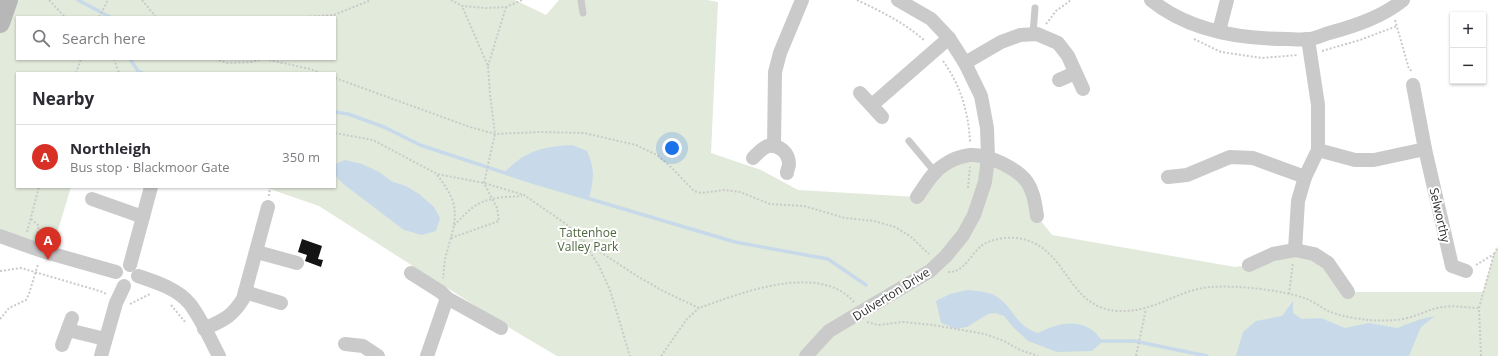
<!DOCTYPE html>
<html lang="en">
<head>
<meta charset="utf-8">
<style>
  body { margin:0; font-family:"Open Sans",sans-serif; background:#f2f2f3; color:#2b2b33 }
  .controls { position:absolute; right:12px; top:12px; display:grid; overflow:hidden; border-radius:0px; box-shadow:0 1px 3px #0004 }
  .controls button { width:36px; height:36px; display:grid; place-items:center; padding:0; border:0; border-bottom:1px solid #e1e1e2; background:#fff; color:#2b2b33; font:20px sans-serif }
  .you { position:absolute; left:672px; top:148px; width:14px; height:14px; margin:-10px; border:3px solid #fff; border-radius:50%; background:#1a73e8; box-shadow:0 0 0 6px #1a73e833 }
  .badge { display:grid; place-items:center; width:26px; height:26px; border-radius:50%; background:#d93025; color:#fff; font-size:13px; font-weight:700 }
  .pin { position:absolute; translate:-50% -33px; filter:drop-shadow(0 1px 2px #0008) }
  .pin::after { content:''; position:absolute; top:21px; width:14px; height:12px; background:inherit; clip-path:polygon(0 0,100% 0,50% 100%) }
  .list { margin:0; padding:0; list-style:none }
  h2 { display:flex; justify-content:space-between; align-items:center; height:52px; margin:0; padding:0 16px; font-size:17px }
  h2 small { font-size:13px; font-weight:400; color:#7c7c81 }
  .list li { display:grid; grid-template-columns:26px 1fr auto; gap:12px; align-items:center; box-sizing:border-box; height:64px; padding:0 16px; border-top:1px solid #e1e1e2 }
  .list b { display:block; font-size:15px; white-space:nowrap }
  .list p { margin:0; font-size:13px; white-space:nowrap; color:#7c7c81 }
  .list em { font-size:13px; font-style:normal; color:#7c7c81 }
  .icon { flex:none; width:22px; height:22px; fill:none; stroke:currentColor; stroke-width:2; stroke-linecap:round; stroke-linejoin:round }
  .map { position:relative; flex:none; width:1498px; height:356px; overflow:hidden }
  .search { position:absolute; background:#fff; box-shadow:0 1px 3px #0004; left:16px; top:16px; width:320px; height:44px; display:flex; align-items:center; gap:10px; box-sizing:border-box; padding:0 14px; border-radius:0px; color:#7c7c81; font-size:15px }
  .panel { position:absolute; background:#fff; box-shadow:0 1px 3px #0004; left:16px; top:72px; width:320px; height:116px; border-radius:0px }
  .map>svg:first-child { display:block }
  .green { fill:#e2eadb; fill-rule:evenodd }
  .water { fill:#c8dae9 }
  .lines { fill:none; stroke-linecap:round; stroke-linejoin:round }
  .stream { stroke:#c8dae9; stroke-width:3.5 }
  .building { fill:#141414 }
  .path { stroke:#cacaca; stroke-width:2; stroke-dasharray:2 2; stroke-linecap:butt }
  .lane { stroke:#cacaca; stroke-width:7 }
  .street { stroke:#cacaca; stroke-width:14 }
  .secondary { stroke:#b7b7b7; stroke-width:20 }
  .labels { text-anchor:middle; dominant-baseline:central; stroke-width:4; stroke-linejoin:round; paint-order:stroke }
  .street-label { font-size:12px; fill:#2d2d2d; stroke:#fff }
  .park-label { font-size:12px; fill:#4e663d; stroke:#fff }
</style>
</head>
<body>
<div class="map">
<svg width="1498" height="356" viewBox="0 0 1498 356">
  <rect width="100%" height="100%" fill="#fff"/>
  <path class="green" d="M0,0h515l31,15 13,-15h148l11,2 -7,151 50,17 37,20 119,7 18,-25 35,-17 56,26 11,35 15,19 183,32 14,-2 24,-11h41l35,38h134l11,-38 4,-7v109h-941l-44,-26 -194,-124 -55,-19h71v-114h-318v114h54l-20,66 -51,-17zM17,17h318v42h-318z"/>
  <g class="water">
    <path d="M572,145l15,6c8,18 7,28 2,48l-85,-26c22,-23 38,-26 68,-28z"/>
    <path d="M345,160l17,4 17,8 12,9 15,5 13,8 15,13 6,11 -4,13 -14,4 -18,-5 -58,-44c-10,-8 -11,-9 -11,-22z"/>
    <path d="M967,290c11,1 24,1 33,9 15,12 17,28 38,34 16,-8 36,-15 54,-3 4,2 7,8 11,11l-11,10 -35,1 -29,-11 -15,-14 -9,-11 -9,-3 -7,1 -21,13 -12,2 -8,-4 -6,-2 -5,-22 14,-7z"/>
    <path d="M1293,301v12l9,6 19,-1 24,10 24,-5 28,5 24,-9 14,-3 -14,11 -12,29h-173l7,-24 13,-11 26,-5z"/>
  </g>
  <g class="lines">
    <g class="stream">
      <path d="M78,0l32,17"/>
      <path d="M130,59l8,12 5,2"/>
      <path d="M335,112l13,2 36,13 36,18 106,35 209,62 93,17 38,26"/>
      <path d="M1100,341h34l73,15"/>
    </g>
  </g>
  <path class="building" d="M302,239l20,7 -4,13 5,1 -2,7 -16,-6 2,-6 -9,-3z"/>
  <g class="lines">
    <g class="path">
      <path d="M49,0l16,17"/>
      <path d="M142,0l14,17"/>
      <path d="M451,0l11,6 23,2 21,-1 16,-7"/>
      <path d="M857,0c25,12 48,23 68,41"/>
      <path d="M99,17l9,-17"/>
      <path d="M306,17l28,-2 37,-15"/>
      <path d="M1395,20l14,49 4,3"/>
      <path d="M1046,24l10,-13 15,-11"/>
      <path d="M1194,39l27,13 41,6 36,-3"/>
      <path d="M1322,51l38,-11 37,-14"/>
      <path d="M114,59l5,14"/>
      <path d="M215,59l12,4 25,-1 10,-3"/>
      <path d="M265,59l45,10 11,4"/>
      <path d="M943,61c17,23 26,52 27,82"/>
      <path d="M488,66l18,-59"/>
      <path d="M76,73l5,-14"/>
      <path d="M335,78l135,49 25,7 45,-2 44,1 52,12 21,10 14,12 23,24 7,2 23,-3 16,2 30,12 34,2 41,12 29,3 21,6 15,9 19,18"/>
      <path d="M335,133l38,7 64,34 47,9 40,12 42,29 16,16 55,36 26,15 36,17c42,-15 120,-46 155,-6"/>
      <path d="M437,175c6,7 11,15 15,24 8,20 -3,41 -7,61 -1,6 -1,12 -2,18"/>
      <path d="M968,188l2,-21"/>
      <path d="M269,196l1,-9"/>
      <path d="M31,219l8,7 -3,10"/>
      <path d="M454,225c7,-6 13,-14 21,-19 13,-9 31,-9 47,-10"/>
      <path d="M27,232l12,-45"/>
      <path d="M451,238l48,-17 -2,-13 -13,-25 11,-49 -5,-40 -2,-28 -26,-60"/>
      <path d="M583,241l16,25 11,24 20,66"/>
      <path d="M1476,265l18,-11"/>
      <path d="M0,271l21,-3 82,24 3,2"/>
      <path d="M948,272c15,1 22,-16 32,-25 9,-8 25,-10 37,-9 52,7 48,70 101,73 37,2 60,-22 93,-24 26,-2 72,3 96,12 7,3 14,8 21,12 13,5 28,8 41,9 14,1 29,1 42,-3 11,-3 21,-9 32,-10 12,-2 25,1 36,1"/>
      <path d="M1289,294l4,-31"/>
      <path d="M130,304l20,-10"/>
      <path d="M171,305l14,17"/>
      <path d="M0,319l9,-11 17,-8 3,-6 9,-30"/>
      <path d="M867,322l11,3 25,-3 30,3 52,9 19,7 16,9 18,6"/>
      <path d="M661,356l26,-37 12,-11"/>
      <path d="M1136,356l10,-47"/>
      <path d="M1481,356l-2,-48 15,-54 4,-7"/>
    </g>
    <g class="lane">
      <path d="M581,0l2,13"/>
      <path d="M1033,34l2,-26"/>
      <path d="M909,141l26,31"/>
    </g>
    <g class="street">
      <path d="M1151,0c37,30 89,39 136,39 6,0 14,1 21,0 7,0 14,-4 21,-6 26,-7 53,-16 74,-33"/>
      <path d="M1219,31l8,-31"/>
      <path d="M965,63l36,-21 19,-7 17,-1 21,9 10,13 15,33"/>
      <path d="M1059,80l16,-7"/>
      <path d="M1413,85l12,64 27,117 14,5"/>
      <path d="M860,93l22,24"/>
      <path d="M872,105l77,-67"/>
      <path d="M774,146l1,-74 5,-19 22,-53"/>
      <path d="M1318,150l37,10h19l51,-11"/>
      <path d="M753,158c4,-4 9,-10 15,-12 11,-2 21,7 21,18 0,3 -2,6 -2,9"/>
      <path d="M1168,177l19,-2 43,-18 23,1 52,19"/>
      <path d="M917,197c8,-11 15,-25 27,-32 7,-5 18,-9 26,-10 17,-1 47,13 57,27 7,10 8,22 10,34"/>
      <path d="M92,199l51,18"/>
      <path d="M0,236l42,15 74,21"/>
      <path d="M1295,250l3,-49 7,-24 13,-27v-45l-10,-66"/>
      <path d="M257,252l40,11"/>
      <path d="M130,265l21,-78"/>
      <path d="M1249,265l24,-11 22,-4 19,4 14,9 20,29"/>
      <path d="M411,273l30,19 6,6 54,30"/>
      <path d="M138,276c18,6 40,13 52,28 12,16 20,35 29,52"/>
      <path d="M245,292l36,11"/>
      <path d="M204,329c19,-9 27,-11 39,-30l25,-92"/>
      <path d="M68,330l37,9"/>
      <path d="M345,344l18,2 15,10"/>
      <path d="M62,345l10,-27"/>
      <path d="M101,356l15,-53 8,-17"/>
      <path d="M427,356l20,-58"/>
      <path d="M806,356l23,-25 101,-60 16,-15 17,-21 11,-20 11,-33 3,-24 -1,-30 -6,-32 -16,-33 -16,-25 -18,-19 -33,-19"/>
    </g>
    <path class="secondary" d="M0,23l8,-23"/>
  </g>
  <g class="labels">
    <g class="street-label">
      <text transform="translate(1440 215) rotate(77)">Selworthy</text>
      <text transform="translate(891 294) rotate(-32)">Dulverton Drive</text>
    </g>
    <g class="park-label">
      <text x="588" y="232">Tattenhoe<tspan x="588" dy="14">Valley Park</tspan></text>
    </g>
  </g>
</svg>
<div class="controls">
<button>+</button>
<button>−</button>
</div>
<div class="you"></div>
<div class="pin badge" style="left:48px;top:260px">A</div>
<div class="search"><svg class="icon" aria-label="search" viewBox="0 0 24 24"><circle cx="10" cy="10" r="6"/><path d="M15 15l6 6"/></svg>Search here</div>
<section class="panel">
<h2>Nearby<small></small></h2>
<ul class="list">
<li><span class="badge">A</span><div><b>Northleigh</b><p>Bus stop · Blackmoor Gate</p></div><em>350 m</em></li>
</ul>
</section>
</div>
</body>
</html>
